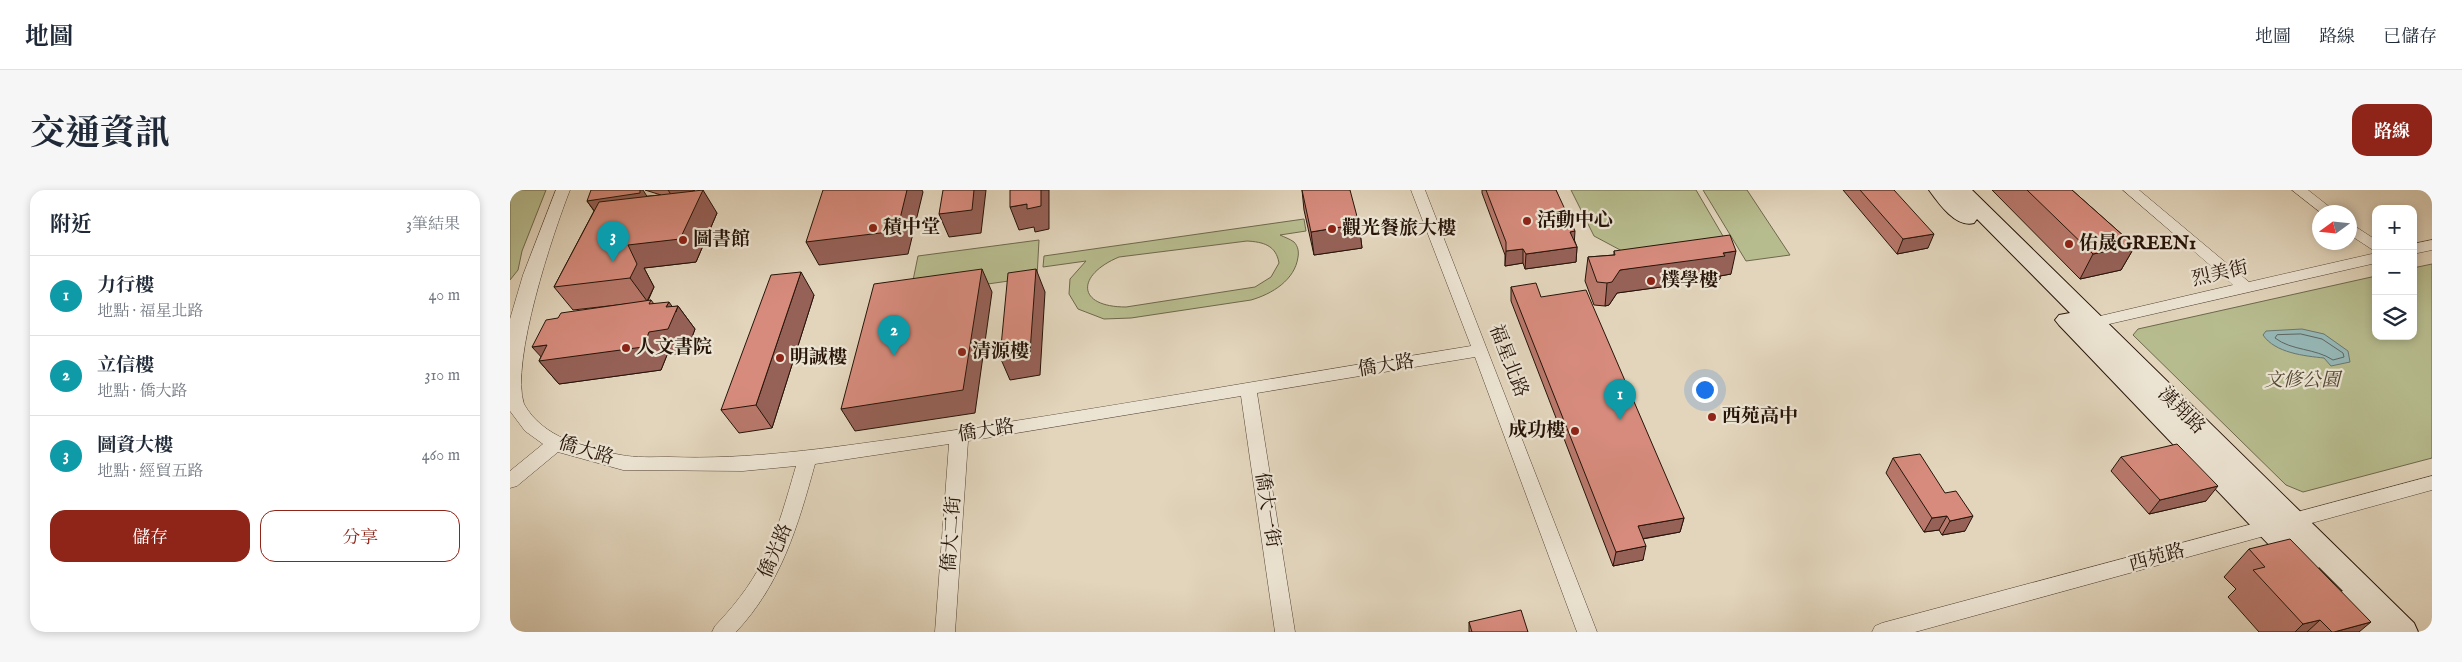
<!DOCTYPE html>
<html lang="zh-TW">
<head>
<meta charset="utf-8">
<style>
  body { margin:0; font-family:"IM FELL English","Noto Serif TC",serif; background:#f6f6f7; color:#1f2937 }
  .controls { position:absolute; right:15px; top:15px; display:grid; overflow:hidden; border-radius:10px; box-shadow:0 2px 8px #0003 }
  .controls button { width:45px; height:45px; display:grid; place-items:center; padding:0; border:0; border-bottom:1px solid #e0e1e3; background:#fff; color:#1f2937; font:25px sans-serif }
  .compass { position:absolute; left:1802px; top:15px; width:45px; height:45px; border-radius:50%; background:#fff; box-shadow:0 2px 8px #0003; rotate:255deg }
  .you { position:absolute; left:1194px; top:199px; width:18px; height:18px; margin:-12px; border:4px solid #fff; border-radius:50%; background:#1a73e8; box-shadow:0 0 0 8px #1a73e833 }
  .badge { display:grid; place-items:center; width:32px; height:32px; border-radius:50%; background:#8f2418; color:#fff; font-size:16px; font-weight:700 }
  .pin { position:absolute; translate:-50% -41px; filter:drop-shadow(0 1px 2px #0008) }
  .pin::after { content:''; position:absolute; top:26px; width:18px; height:15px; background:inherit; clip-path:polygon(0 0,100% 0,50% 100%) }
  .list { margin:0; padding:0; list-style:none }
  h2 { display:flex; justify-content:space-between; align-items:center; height:65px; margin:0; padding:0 20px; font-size:21px }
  h2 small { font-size:16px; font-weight:400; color:#747a83 }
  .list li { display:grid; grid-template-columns:32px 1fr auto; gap:15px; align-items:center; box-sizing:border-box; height:80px; padding:0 20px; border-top:1px solid #e0e1e3 }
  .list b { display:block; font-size:19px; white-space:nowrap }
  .list p { margin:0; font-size:16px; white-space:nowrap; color:#747a83 }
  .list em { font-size:16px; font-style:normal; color:#747a83 }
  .actions { display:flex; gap:10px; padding:15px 20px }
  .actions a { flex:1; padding:11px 0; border:1px solid #8f2418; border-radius:15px; text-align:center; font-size:18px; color:#8f2418 }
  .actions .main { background:#8f2418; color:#fff }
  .icon { flex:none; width:28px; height:28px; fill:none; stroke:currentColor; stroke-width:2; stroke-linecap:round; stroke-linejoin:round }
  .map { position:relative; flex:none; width:1922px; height:442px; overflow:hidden; border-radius:15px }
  header { display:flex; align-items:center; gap:30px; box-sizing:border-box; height:70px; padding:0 25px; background:#fff; border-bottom:1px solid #e0e1e3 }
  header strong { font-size:24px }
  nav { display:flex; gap:28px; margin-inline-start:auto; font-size:18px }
  .intro { display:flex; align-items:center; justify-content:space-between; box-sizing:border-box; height:120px; padding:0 30px }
  h1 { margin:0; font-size:35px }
  .button { padding:12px 22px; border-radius:15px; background:#8f2418; color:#fff; font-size:18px; font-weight:700 }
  main { display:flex; gap:30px; padding:0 30px }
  aside { flex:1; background:#fff; border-radius:15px; box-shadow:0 2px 8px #0003 }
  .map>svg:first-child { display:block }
  .green { fill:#b7bc8e; stroke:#6e684c; fill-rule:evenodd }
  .water { fill:#96b8b7; stroke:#697671 }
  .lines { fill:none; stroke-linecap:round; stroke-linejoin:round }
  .shore { stroke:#5e6660; stroke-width:1 }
  .street-casing { stroke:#554436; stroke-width:1 }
  .secondary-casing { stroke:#261409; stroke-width:2 }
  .street { fill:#ece4d3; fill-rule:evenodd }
  .secondary { fill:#ece4d3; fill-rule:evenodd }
  .wall { fill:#b8786b; stroke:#261409 }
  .shaded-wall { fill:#966157; stroke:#261409 }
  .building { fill:#d68b7c; stroke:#261409 }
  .poi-dot { fill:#8f2418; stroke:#ece4d3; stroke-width:2 }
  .labels { text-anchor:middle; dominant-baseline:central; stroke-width:4.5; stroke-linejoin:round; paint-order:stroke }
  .poi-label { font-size:19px; font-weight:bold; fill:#261409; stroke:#ece4d3; text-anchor:start }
  .street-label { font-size:19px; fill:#261409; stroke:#ece4d3 }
  .park-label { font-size:19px; font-style:italic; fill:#524631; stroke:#ece4d3 }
</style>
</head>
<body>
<header>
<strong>地圖</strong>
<nav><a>地圖</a><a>路線</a><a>已儲存</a></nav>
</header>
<div class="intro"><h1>交通資訊</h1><a class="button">路線</a></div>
<main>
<aside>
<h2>附近<small>3筆結果</small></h2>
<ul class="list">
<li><span class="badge" style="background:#0f9aa8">1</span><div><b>力行樓</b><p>地點 · 福星北路</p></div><em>40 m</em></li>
<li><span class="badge" style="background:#0f9aa8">2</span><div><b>立信樓</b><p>地點 · 僑大路</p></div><em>310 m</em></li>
<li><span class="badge" style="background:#0f9aa8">3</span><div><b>圖資大樓</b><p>地點 · 經貿五路</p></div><em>460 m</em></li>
</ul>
<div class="actions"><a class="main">儲存</a><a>分享</a></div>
</aside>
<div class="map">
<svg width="1922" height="442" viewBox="0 0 1922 442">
  <rect width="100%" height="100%" fill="#e2d5bc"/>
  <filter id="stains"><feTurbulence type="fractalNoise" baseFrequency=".004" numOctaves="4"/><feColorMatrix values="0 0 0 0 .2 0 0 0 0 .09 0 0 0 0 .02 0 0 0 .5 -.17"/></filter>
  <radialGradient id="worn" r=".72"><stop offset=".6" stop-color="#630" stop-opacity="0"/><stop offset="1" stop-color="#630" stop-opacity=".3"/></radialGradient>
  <g class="green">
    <path d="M0,0h36l-24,61 -4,19 -8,10z"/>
    <path d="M1061,0h125l34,58 -106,4 -30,-16z"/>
    <path d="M1193,0h44l43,65 -44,6z"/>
    <path d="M794,29l2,12 -26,4c4,2 10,4 14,7 4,4 5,10 4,15 -3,23 -26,37 -47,43l-120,18 -27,1 -26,-10 -9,-15 1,-15 16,-18 -43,6 1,-11zM737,51c16,1 29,4 32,22l-8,14 -16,10 -129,20c-50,0 -50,-32 -7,-50z"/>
    <path d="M529,50l-2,37 -127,18 8,-39z"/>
    <path d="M1922,74v194l-129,34 -17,-7 -153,-150 5,-6 238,-53v60h37v-68z"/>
  </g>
  <path class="water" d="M1792,139l22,5 24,17 2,11 -19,4 -7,-8c-19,-2 -49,-5 -61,-23l3,-4z"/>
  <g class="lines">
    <path class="shore" d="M1791,144l21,5 21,14 1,4 -11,3c-18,-12 -41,-9 -58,-22l2,-3z"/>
    <defs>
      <g id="street">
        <path d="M46,0h14c-17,43 -60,172 -46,214 19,34 61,44 97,51 15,3 32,2 48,2 81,3 159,-9 239,-20 188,-27 375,-61 563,-91l-60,-156h14l172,442h-20l-102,-275 -218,36 38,239h-20l-34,-236 -273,45 -13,191h-20l14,-188 -134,20c-17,62 -34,120 -79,168h-24l3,-6c51,-53 61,-91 81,-160l-53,5 -120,-1 -65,-18 -41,34 -7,2v-17l33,-27 -18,-13 -15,-20v-92l13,-44z"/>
        <path d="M1613,0h16l110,92 127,-29v10l-293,67 -6,-1 -2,-4 2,-4 6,-1 150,-35z"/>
        <path d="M1782,0h16l28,22h-16z"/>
        <path d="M1840,33l26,17v12l-26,-17z"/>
        <path d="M1922,50v10l-19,4v-10z"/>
        <path d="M1922,286v14l-517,142h-43l3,-6 7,-3z"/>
      </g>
      <path id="secondary" d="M1419,0h43l442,433 4,9h-66l-19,-20 -5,-9 5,-9 10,-3 -24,-24 -3,6 -10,4 -10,-4 -237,-248 -4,-5 4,-5 11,-2 -93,-94 -3,4c-18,5 -35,-19 -45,-33z"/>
    </defs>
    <use href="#street" class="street-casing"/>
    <use href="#secondary" class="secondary-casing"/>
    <use href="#street" class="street"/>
    <use href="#secondary" class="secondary"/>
  </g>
  <g class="wall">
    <path d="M135,0h50l-3,1 25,22 -21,49 -52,6 10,19 -6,14 3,-1 3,4 18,3 6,-1 17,23 -9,24 -19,2 -6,15 -102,14 -20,-23 19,-43 68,-14 -53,6 -19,-23 40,-76 -7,-10 74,-6z"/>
    <path d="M792,0l57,34 3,24 -48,7 -10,-45z"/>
    <path d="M972,0h74l21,57 -1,15 -51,7 -2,-6 -18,3v-11l-23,-62z"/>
    <path d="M1333,0h51l34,58 -31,6z"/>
    <path d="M1482,0h80l63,56 -14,24 -41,9z"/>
    <path d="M1104,61l117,23 -11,2v3l-103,14 -8,12 -4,1 -11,-1 -9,-24 3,-24 26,-2z"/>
    <path d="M1001,97l30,10 143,221 -4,14 -37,7v21l-30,6 -102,-265z"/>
    <path d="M304,105l-42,133 -33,5 -18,-23z"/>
    <path d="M1611,267l85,44 -57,13 -38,-43z"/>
    <path d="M1383,268l72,73 -23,4 -3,-5 -15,2 -38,-59z"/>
    <path d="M1739,359l110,83h-100l-31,-35 8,-8 -12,-12z"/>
    <path d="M959,432l59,10h-59z"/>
  </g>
  <g class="shaded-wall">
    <path d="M130,0h3l12,19 -51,15 -17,-23z"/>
    <path d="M158,0h27l-21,9z"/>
    <path d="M193,0l14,23 -21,49 -52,6 10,19 -7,14 -17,-23 -2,-33z"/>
    <path d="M397,0h15l1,2 -15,62 -89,11 -13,-23z"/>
    <path d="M464,0h12l-5,43 -32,4 -10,-23z"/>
    <path d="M531,0h8v39l-14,3 -1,-5 -15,3 -9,-23 17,-3z"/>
    <path d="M849,34l3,24 -48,7 -3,-23z"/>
    <path d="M1065,41l-1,15 -4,-14z"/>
    <path d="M1424,44l-6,14 -31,6 6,-15z"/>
    <path d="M1625,56l-14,24 -41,9 13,-25z"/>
    <path d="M1067,57l-1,15 -51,7 1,-15z"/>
    <path d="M1013,59v14l-18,3 1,-15z"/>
    <path d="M1226,61l-5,23 -11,2v3l-103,14 -8,12 -4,1 2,-23 13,-13z"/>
    <path d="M472,79l10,23 -17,121 -120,18 -14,-22z"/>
    <path d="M526,79l9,23 -5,83 -30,5 -10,-23z"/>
    <path d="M291,82l13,23 -42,133 -16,-23z"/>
    <path d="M159,112l7,10 2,-6 17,23 -9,24 -19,2 -6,15 -102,14 -20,-23 5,-1 -12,-13 117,-15 17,-25z"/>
    <path d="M1708,296l-12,15 -57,13 11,-14z"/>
    <path d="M1437,326l-8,14 -15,2 8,-14z"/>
    <path d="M1463,326l-8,15 -23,4 8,-14z"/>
    <path d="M1174,328l-4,14 -45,8 3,-14z"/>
    <path d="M1136,356l-3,14 -30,6 3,-14z"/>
    <path d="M1810,430l-13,12h-12l8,-8z"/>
    <path d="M1861,432l-12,10h-25z"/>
  </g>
  <g class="building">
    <path d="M81,0h49v3l-53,8z"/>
    <path d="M193,0l-23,49 -52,6 9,19 -7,14 -76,9 45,-85z"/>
    <path d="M313,0h84l-10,41 -91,11z"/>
    <path d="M433,0h31l-2,20 -33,4z"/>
    <path d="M500,0h31v16l-14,3v-5l-17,3z"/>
    <path d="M792,0h48l9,34 -48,8z"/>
    <path d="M976,0h70l19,41 -5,1 7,15 -51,7 -3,-5 -17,2v-9z"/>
    <path d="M1350,0h34l40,44 -31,5z"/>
    <path d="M1517,0h45l63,56 -42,8z"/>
    <path d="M1220,45l6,16 -13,2 2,3 -105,14 -8,12 -5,1 -10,-1 -9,-25 27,-2 -1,-4z"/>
    <path d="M472,79l-19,121 -122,19 33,-125z"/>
    <path d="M526,79l-6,83 -30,5 8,-84z"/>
    <path d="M291,82l-45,133 -35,5 50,-135z"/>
    <path d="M1026,93l5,14 45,-7 98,228 -46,8 8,20 -30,6 -105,-265z"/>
    <path d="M141,110l-2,4 20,-2 -3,5 12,-1 -10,23 -19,3 -6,15 -104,14 8,-16 -15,2 14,-27 12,-2 3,-5z"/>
    <path d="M1667,254l41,42 -58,14 -39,-43z"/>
    <path d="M1410,264l25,39 11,-2 17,25 -23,5 -3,-5 -15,2 -39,-60z"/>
    <path d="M1780,349l81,83 -37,10h-2l-12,-12 -17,4 -50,-54 12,-3 -16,-18z"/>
    <path d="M1011,420l7,22h-56l-3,-10z"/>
  </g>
  <g class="poi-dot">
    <circle cx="1017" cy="31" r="5"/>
    <circle cx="363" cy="38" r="5"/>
    <circle cx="822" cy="39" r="5"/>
    <circle cx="173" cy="50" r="5"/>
    <circle cx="1559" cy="54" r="5"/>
    <circle cx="1141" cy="91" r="5"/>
    <circle cx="116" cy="158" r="5"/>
    <circle cx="452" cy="162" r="5"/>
    <circle cx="270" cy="168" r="5"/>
    <circle cx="1202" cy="227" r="5"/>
    <circle cx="1065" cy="241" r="5"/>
  </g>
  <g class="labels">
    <g class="poi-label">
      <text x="1027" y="31">活動中心</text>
      <text x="373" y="38">積中堂</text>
      <text x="832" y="39">觀光餐旅大樓</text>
      <text x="183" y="50">圖書館</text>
      <text x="1569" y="54">佑晟GREEN1</text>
      <text x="1151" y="91">樸學樓</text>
      <text x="126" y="158">人文書院</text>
      <text x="462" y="162">清源樓</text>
      <text x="280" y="168">明誠樓</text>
      <text x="1212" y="227">西苑高中</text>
      <text x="1055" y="241" text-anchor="end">成功樓</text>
    </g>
    <g class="street-label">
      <text transform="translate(1710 84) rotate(-13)">烈美街</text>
      <text transform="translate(998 171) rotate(69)">福星北路</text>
      <text transform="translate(876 176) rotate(-9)">僑大路</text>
      <text transform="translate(1671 221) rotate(45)">漢翔路</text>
      <text transform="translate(476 241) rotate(-9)">僑大路</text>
      <text transform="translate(76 261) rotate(17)">僑大路</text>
      <text transform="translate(757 320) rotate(81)">僑大一街</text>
      <text transform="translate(442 344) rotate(-86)">僑大二街</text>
      <text transform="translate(266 361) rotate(-67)">僑光路</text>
      <text transform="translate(1647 368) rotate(-15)">西苑路</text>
    </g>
    <g class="park-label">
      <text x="1792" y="191">文修公園</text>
    </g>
  </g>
  <rect width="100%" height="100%" filter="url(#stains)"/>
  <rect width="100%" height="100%" fill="url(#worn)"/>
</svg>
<div class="controls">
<button>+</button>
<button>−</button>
<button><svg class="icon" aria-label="layers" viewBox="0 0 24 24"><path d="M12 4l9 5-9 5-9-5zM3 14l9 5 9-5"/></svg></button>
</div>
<svg class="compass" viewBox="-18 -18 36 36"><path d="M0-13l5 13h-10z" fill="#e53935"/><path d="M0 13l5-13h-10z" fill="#747a83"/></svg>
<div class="you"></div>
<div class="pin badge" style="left:1110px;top:230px;background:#0f9aa8">1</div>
<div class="pin badge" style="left:384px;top:166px;background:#0f9aa8">2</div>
<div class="pin badge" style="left:103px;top:72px;background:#0f9aa8">3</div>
</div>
</main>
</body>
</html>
